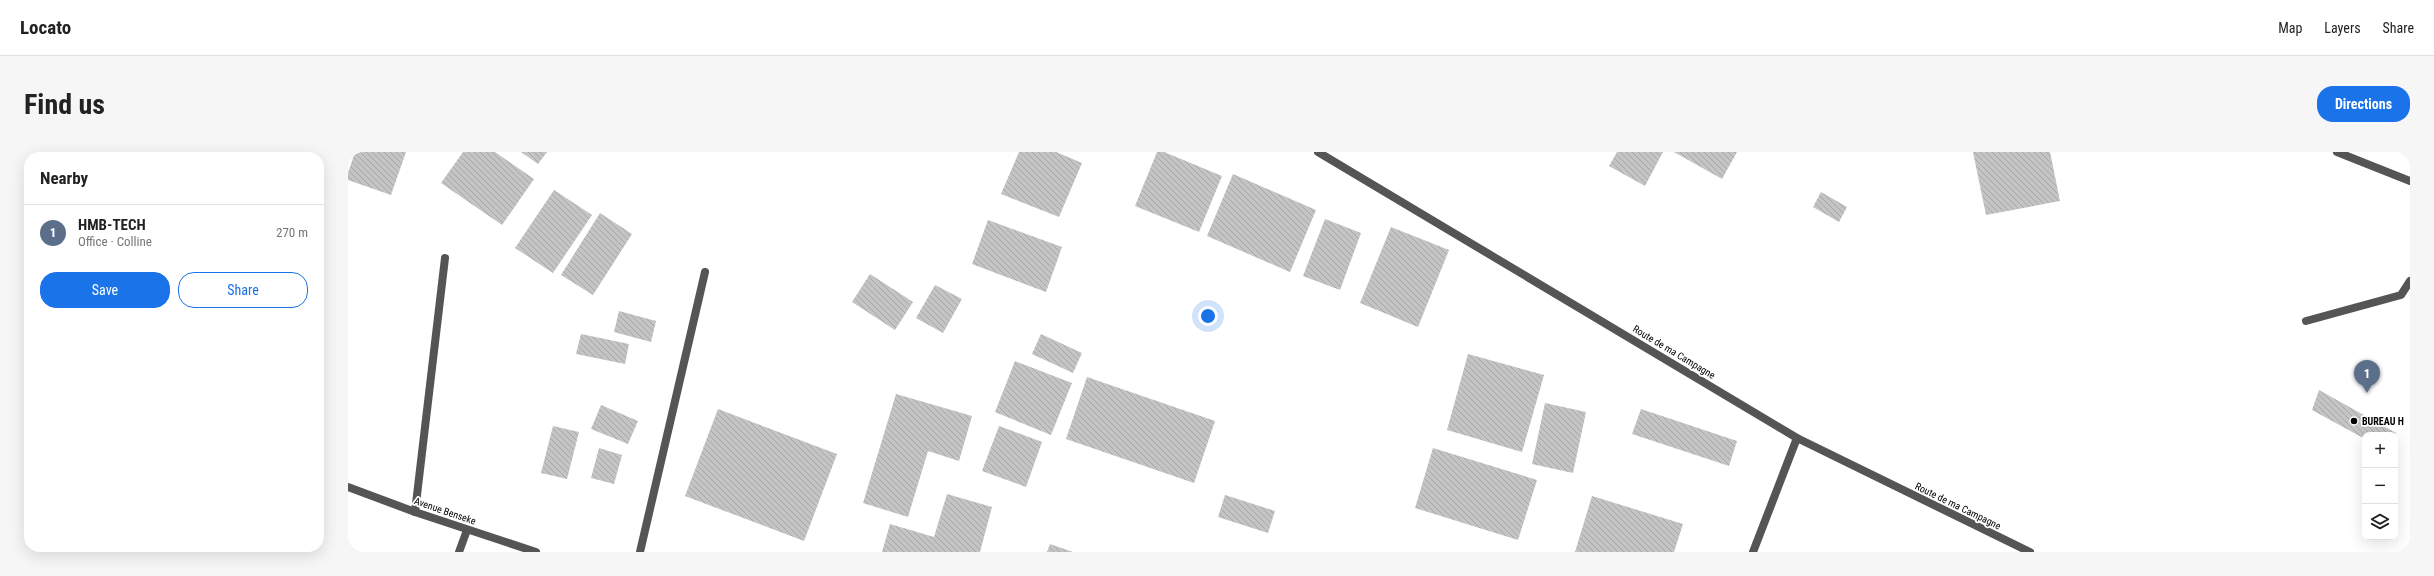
<!DOCTYPE html>
<html lang="en">
<head>
<meta charset="utf-8">
<style>
  body { margin:0; font-family:"Roboto Condensed",sans-serif; background:#f6f6f6; color:#222 }
  .controls { position:absolute; right:12px; bottom:12px; display:grid; overflow:hidden; border-radius:8px; box-shadow:0 4px 16px #0002 }
  .controls button { width:36px; height:36px; display:grid; place-items:center; padding:0; border:0; border-bottom:1px solid #e0e0e0; background:#fff; color:#222; font:20px sans-serif }
  .you { position:absolute; left:860px; top:164px; width:14px; height:14px; margin:-10px; border:3px solid #fff; border-radius:50%; background:#1a73e8; box-shadow:0 0 0 6px #1a73e833 }
  .badge { display:grid; place-items:center; width:26px; height:26px; border-radius:50%; background:#1a73e8; color:#fff; font-size:13px; font-weight:700 }
  .pin { position:absolute; translate:-50% -33px; filter:drop-shadow(0 1px 2px #0008) }
  .pin::after { content:''; position:absolute; top:21px; width:14px; height:12px; background:inherit; clip-path:polygon(0 0,100% 0,50% 100%) }
  .list { margin:0; padding:0; list-style:none }
  h2 { display:flex; justify-content:space-between; align-items:center; height:52px; margin:0; padding:0 16px; font-size:17px }
  h2 small { font-size:13px; font-weight:400; color:#767676 }
  .list li { display:grid; grid-template-columns:26px 1fr auto; gap:12px; align-items:center; box-sizing:border-box; height:56px; padding:0 16px; border-top:1px solid #e0e0e0 }
  .list b { display:block; font-size:15px; white-space:nowrap }
  .list p { margin:0; font-size:13px; white-space:nowrap; color:#767676 }
  .list em { font-size:13px; font-style:normal; color:#767676 }
  .actions { display:flex; gap:8px; padding:12px 16px }
  .actions a { flex:1; padding:9px 0; border:1px solid #1a73e8; border-radius:16px; text-align:center; font-size:14px; color:#1a73e8 }
  .actions .main { background:#1a73e8; color:#fff }
  .icon { flex:none; width:22px; height:22px; fill:none; stroke:currentColor; stroke-width:2; stroke-linecap:round; stroke-linejoin:round }
  .map { position:relative; flex:none; width:2062px; height:400px; overflow:hidden; border-radius:16px }
  header { display:flex; align-items:center; gap:24px; box-sizing:border-box; height:56px; padding:0 20px; background:#fff; border-bottom:1px solid #e0e0e0 }
  header strong { font-size:19px }
  nav { display:flex; gap:22px; margin-inline-start:auto; font-size:14px }
  .intro { display:flex; align-items:center; justify-content:space-between; box-sizing:border-box; height:96px; padding:0 24px }
  h1 { margin:0; font-size:28px }
  .button { padding:10px 18px; border-radius:16px; background:#1a73e8; color:#fff; font-size:14px; font-weight:700 }
  main { display:flex; gap:24px; padding:0 24px }
  aside { flex:1; background:#fff; border-radius:16px; box-shadow:0 4px 16px #0002 }
  .map>svg:first-child { display:block }
  .building { fill:url(#building-back-hatch) }
  .lines { fill:none; stroke-linecap:round; stroke-linejoin:round }
  .minor { stroke:#555; stroke-width:8 }
  .tertiary { stroke:#555; stroke-width:8 }
  .poi-dot { fill:#000; stroke:#fff; stroke-width:1.5 }
  .labels { text-anchor:middle; dominant-baseline:central; stroke-width:3.5; stroke-linejoin:round; paint-order:stroke }
  .street-label { font-size:10px; fill:#000; stroke:#fff }
  .poi-label { font-size:10px; font-weight:bold; fill:#000; stroke:#fff; text-anchor:start }
</style>
</head>
<body>
<header>
<strong>Locato</strong>
<nav><a>Map</a><a>Layers</a><a>Share</a></nav>
</header>
<div class="intro"><h1>Find us</h1><a class="button">Directions</a></div>
<main>
<aside>
<h2>Nearby<small></small></h2>
<ul class="list">
<li><span class="badge" style="background:#5c6f8a">1</span><div><b>HMB-TECH</b><p>Office · Colline</p></div><em>270 m</em></li>
</ul>
<div class="actions"><a class="main">Save</a><a>Share</a></div>
</aside>
<div class="map">
<svg width="2062" height="400" viewBox="0 0 2062 400">
  <defs>
    <pattern id="building-back-hatch" width="6" height="6" patternUnits="userSpaceOnUse"><rect width="6" height="6" fill="#c4c4c4"/><path d="M-1 5l2 2M0 0l6 6M5-1l2 2" fill="none" stroke="#a7a7a7"/></pattern>
  </defs>
  <rect width="100%" height="100%" fill="#fff"/>
  <g class="building">
    <path d="M7,0h51l-15,43 -43,-15v-7z"/>
    <path d="M115,0h32l39,27 -32,46 -61,-42z"/>
    <path d="M173,0h26l-9,12z"/>
    <path d="M671,0h37l26,11 -23,54 -58,-23z"/>
    <path d="M809,0h7l58,24 -23,56 -64,-26z"/>
    <path d="M1269,0h46l-18,34 -36,-20z"/>
    <path d="M1326,0h63l-15,27z"/>
    <path d="M1625,0h77l10,49 -74,14z"/>
    <path d="M885,22l83,36 -26,62 -83,-36z"/>
    <path d="M206,38l38,25 -39,58 -38,-25z"/>
    <path d="M1473,40l26,15 -8,15 -26,-15z"/>
    <path d="M252,61l32,21 -39,61 -32,-20z"/>
    <path d="M977,67l36,14 -21,57 -37,-14z"/>
    <path d="M640,68l74,27 -16,45 -74,-28z"/>
    <path d="M1043,75l58,23 -31,77 -58,-24z"/>
    <path d="M522,122l43,28 -18,28 -43,-28z"/>
    <path d="M587,133l27,14 -19,34 -27,-15z"/>
    <path d="M271,159l37,10 -5,21 -37,-10z"/>
    <path d="M233,182l48,10 -4,20 -49,-10z"/>
    <path d="M693,182l41,19 -9,20 -41,-19z"/>
    <path d="M1120,202l76,21 -22,77 -75,-22z"/>
    <path d="M667,209l57,22 -21,52 -56,-23z"/>
    <path d="M739,225l128,44 -21,62 -128,-44z"/>
    <path d="M1971,238l77,43 -1,2h-30v4l-53,-29z"/>
    <path d="M548,242l76,22 -13,45 -31,-10 -20,66 -45,-14z"/>
    <path d="M1197,251l41,9 -13,61 -41,-9z"/>
    <path d="M253,253l37,16 -10,23 -37,-15z"/>
    <path d="M370,257l119,45 -33,87 -119,-45z"/>
    <path d="M1293,257l96,32 -8,25 -97,-32z"/>
    <path d="M205,274l26,6 -12,47 -26,-6z"/>
    <path d="M651,274l43,16 -16,45 -44,-16z"/>
    <path d="M251,296l23,7 -8,29 -23,-6z"/>
    <path d="M1085,296l104,32 -19,60 -103,-32z"/>
    <path d="M599,342l45,13 -12,45h-98l8,-28 44,13z"/>
    <path d="M877,343l50,16 -7,22 -50,-16z"/>
    <path d="M1244,344l91,28 -9,28h-99z"/>
    <path d="M702,392l23,8h-26z"/>
  </g>
  <g class="lines">
    <g class="minor">
      <path d="M970,0l479,286 233,114"/>
      <path d="M1989,0l73,29"/>
      <path d="M1958,169l95,-26 9,-14"/>
      <path d="M67,360l30,-254"/>
      <path d="M111,400l8,-22"/>
      <path d="M292,400l65,-280"/>
      <path d="M1405,400l44,-114"/>
    </g>
    <path class="tertiary" d="M0,335l67,25 121,40"/>
  </g>
  <circle class="poi-dot" cx="2006" cy="269" r="4"/>
  <g class="labels">
    <g class="street-label">
      <text transform="translate(1326 200) rotate(31)">Route de ma Campagne</text>
      <text transform="translate(1610 354) rotate(26)">Route de ma Campagne</text>
      <text transform="translate(97 359) rotate(19)">Avenue Benseke</text>
    </g>
    <g class="poi-label">
      <text x="2014" y="269">BUREAU H</text>
    </g>
  </g>
</svg>
<div class="controls">
<button>+</button>
<button>−</button>
<button><svg class="icon" aria-label="layers" viewBox="0 0 24 24"><path d="M12 4l9 5-9 5-9-5zM3 14l9 5 9-5"/></svg></button>
</div>
<div class="you"></div>
<div class="pin badge" style="left:2019px;top:241px;background:#5c6f8a">1</div>
</div>
</main>
</body>
</html>
